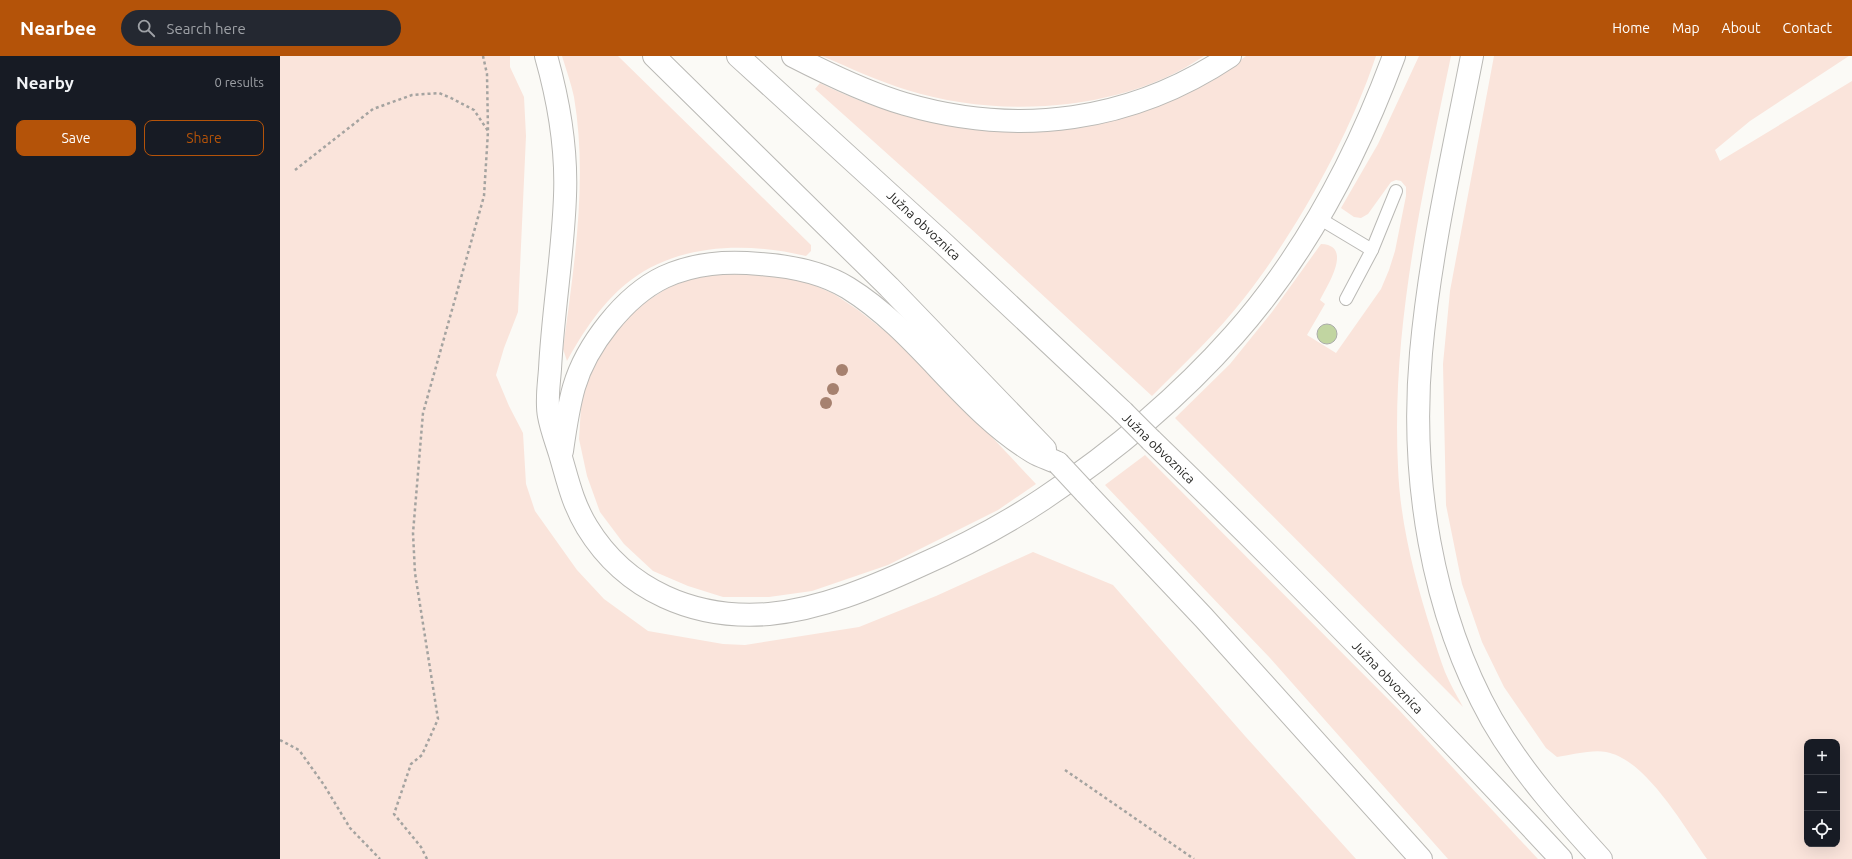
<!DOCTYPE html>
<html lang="en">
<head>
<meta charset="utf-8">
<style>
  body { margin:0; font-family:Ubuntu,sans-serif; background:#242831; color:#f1f3f6 }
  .controls { position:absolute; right:12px; bottom:12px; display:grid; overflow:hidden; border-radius:8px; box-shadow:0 4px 16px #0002 }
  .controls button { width:36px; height:36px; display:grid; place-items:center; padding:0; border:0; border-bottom:1px solid #363941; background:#171b24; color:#f1f3f6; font:20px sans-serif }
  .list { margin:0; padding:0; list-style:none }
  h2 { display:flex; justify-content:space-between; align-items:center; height:52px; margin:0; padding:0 16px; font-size:17px }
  h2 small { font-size:13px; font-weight:400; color:#9ea1a6 }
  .actions { display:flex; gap:8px; padding:12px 16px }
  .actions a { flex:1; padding:9px 0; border:1px solid #b45309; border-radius:8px; text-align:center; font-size:14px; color:#b45309 }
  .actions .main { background:#b45309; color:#fff }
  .icon { flex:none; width:22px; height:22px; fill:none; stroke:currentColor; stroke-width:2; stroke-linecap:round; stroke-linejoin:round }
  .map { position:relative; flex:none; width:1572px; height:803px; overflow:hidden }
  header { display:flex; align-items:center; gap:24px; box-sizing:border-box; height:56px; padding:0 20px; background:#b45309; color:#fff }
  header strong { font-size:19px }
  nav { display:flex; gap:22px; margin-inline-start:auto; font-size:14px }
  .search { width:280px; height:36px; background:#242831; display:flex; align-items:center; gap:10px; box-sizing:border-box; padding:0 14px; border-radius:22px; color:#9ea1a6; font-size:15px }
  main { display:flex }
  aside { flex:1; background:#171b24 }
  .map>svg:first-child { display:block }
  .green { fill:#fae4db; fill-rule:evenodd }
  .building { fill:#c1d5a1; stroke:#aaaca8 }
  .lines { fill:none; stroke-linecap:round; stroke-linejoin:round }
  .lane-casing { stroke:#bab9b5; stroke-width:14 }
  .highway-casing { stroke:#bab9b5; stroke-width:24 }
  .path { stroke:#a4a3a0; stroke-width:2.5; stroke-dasharray:3 3; stroke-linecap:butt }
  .lane { stroke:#fff; stroke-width:12 }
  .highway { stroke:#fff; stroke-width:22 }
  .highway-bridge-casing { stroke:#bab9b5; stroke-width:24; stroke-linecap:butt }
  .highway-bridge { stroke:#fff; stroke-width:22 }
  .tree { fill:#a6816f }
  .labels { text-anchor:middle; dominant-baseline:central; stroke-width:3; stroke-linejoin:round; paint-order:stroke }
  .street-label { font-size:13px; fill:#272725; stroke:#fff }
</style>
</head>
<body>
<header>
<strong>Nearbee</strong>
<div class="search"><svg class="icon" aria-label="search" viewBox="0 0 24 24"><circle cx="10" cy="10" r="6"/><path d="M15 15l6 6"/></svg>Search here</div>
<nav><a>Home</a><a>Map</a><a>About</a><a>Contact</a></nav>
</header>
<main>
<aside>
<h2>Nearby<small>0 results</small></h2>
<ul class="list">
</ul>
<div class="actions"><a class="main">Save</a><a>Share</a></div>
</aside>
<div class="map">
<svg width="1572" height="803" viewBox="0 0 1572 803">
  <rect width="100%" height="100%" fill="#fbfaf6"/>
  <g class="green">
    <path d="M0,0h230v11l14,30 2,39 -8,176 -14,36 -8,27 13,31 14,27 3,51 9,27 42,59 27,29 44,32 75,13 22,1 114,-18 77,-31 97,-44 80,33 132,151 111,123h-1076z"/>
    <path d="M282,0h56l193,189v6l-5,5c-58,-14 -126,-13 -175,24 -28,21 -48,52 -64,81l-4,-12c11,-83 25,-169 11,-252 -3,-14 -8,-28 -12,-41z"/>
    <path d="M542,0h382c-82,56 -204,63 -297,34 -29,-9 -57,-22 -85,-34z"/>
    <path d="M966,0h130c-27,81 -79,174 -131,241 -28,36 -61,67 -93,99l-183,-169 -154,-138 5,-6c115,57 245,67 362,12 10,-5 20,-9 30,-14 12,-8 23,-17 34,-25z"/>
    <path d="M1139,0h32c-28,135 -60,272 -53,411 2,56 17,113 34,166 4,13 8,26 13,39 5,12 12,24 18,35l-288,-289 55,-54 42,-52 49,-68c33,1 6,42 -1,56l5,4 -18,31 29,18 45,-64 8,-19 6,-19 11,-55v-9l-5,-6 -5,-1 -5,2 -23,32 -7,4 -7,-1 -13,-9 37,-64z"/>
    <path d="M1214,0h355l-99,65 -35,29 5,11 132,-80v778h-145c-23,-32 -61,-100 -101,-107 -13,-3 -36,3 -49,5l-11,-9 -42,-61 -22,-45 -20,-58 -16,-79 -3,-141 7,-73zM1527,686h30v102h-30z"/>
    <path d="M441,216l47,1 39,9 27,12 24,16 56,44 122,130 -38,26 -110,55 -76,26 -43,6h-46l-35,-11 -35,-15 -29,-27 -24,-32 -13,-36 -8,-37 2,-32 7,-32 17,-29 22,-28 20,-17 22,-14 26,-9z"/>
    <path d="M865,399l254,255 139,149h-90l-178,-201 -165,-173z"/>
  </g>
  <circle class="building" cx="1047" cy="278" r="10"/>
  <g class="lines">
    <defs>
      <g id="lane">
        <path d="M1037,161l55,33"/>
        <path d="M1066,243l26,-49 24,-59"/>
      </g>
      <g id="highway">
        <path d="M266,0c13,46 21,92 19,140 -2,58 -12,115 -15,173 -1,15 -4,32 -1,47 2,12 7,25 11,38 8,27 12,48 27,73 39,64 108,93 182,87 52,-5 102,-26 150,-48 43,-19 85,-41 124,-67 69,-46 136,-102 191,-164 71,-80 123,-179 160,-279"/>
        <path d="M374,0l235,231 156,162"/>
        <path d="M458,0l204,186 181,170"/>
        <path d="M513,0c35,18 74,37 112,48 114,33 226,18 325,-48"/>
        <path d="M1192,0c-19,98 -42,197 -51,297 -11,123 10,259 71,367 30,52 69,95 109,139"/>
        <path d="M871,384c141,136 277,276 410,419"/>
        <path d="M282,395c3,-21 6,-43 12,-64 12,-41 50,-91 90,-110 31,-14 62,-16 96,-13 30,2 62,8 88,24 71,44 114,121 185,164 8,5 17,7 25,11"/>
        <path d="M805,436l119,126 217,241"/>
      </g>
    </defs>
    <use href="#lane" class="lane-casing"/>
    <use href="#highway" class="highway-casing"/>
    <g class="path">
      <path d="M15,114l78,-61 39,-14 27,-2 12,5 23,12 14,21"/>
      <path d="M0,684l19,10 25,35 26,43 30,31"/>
      <path d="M785,714l129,89"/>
      <path d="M147,803l-6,-12 -27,-33 17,-50 11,-9 16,-36 -23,-146 -2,-40 10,-120 61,-217 4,-65 -1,-57 -4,-18"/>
    </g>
    <use href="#lane" class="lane"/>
    <use href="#highway" class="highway"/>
    <defs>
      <g id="highway-bridge">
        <path d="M843,356l28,28"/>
        <path d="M778,407l27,29"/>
      </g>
    </defs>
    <use href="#highway-bridge" class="highway-bridge-casing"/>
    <use href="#highway-bridge" class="highway-bridge"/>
  </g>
  <g class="tree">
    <circle cx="562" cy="314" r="6"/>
    <circle cx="553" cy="333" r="6"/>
    <circle cx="546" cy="347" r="6"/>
  </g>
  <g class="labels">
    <g class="street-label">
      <text transform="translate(644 169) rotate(43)">Južna obvoznica</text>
      <text transform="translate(879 392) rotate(44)">Južna obvoznica</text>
      <text transform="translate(1108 621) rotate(46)">Južna obvoznica</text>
    </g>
  </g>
</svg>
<div class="controls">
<button>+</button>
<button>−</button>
<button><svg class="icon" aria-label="locate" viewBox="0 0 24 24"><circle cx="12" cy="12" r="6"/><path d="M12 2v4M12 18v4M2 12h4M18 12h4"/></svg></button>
</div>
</div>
</main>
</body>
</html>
